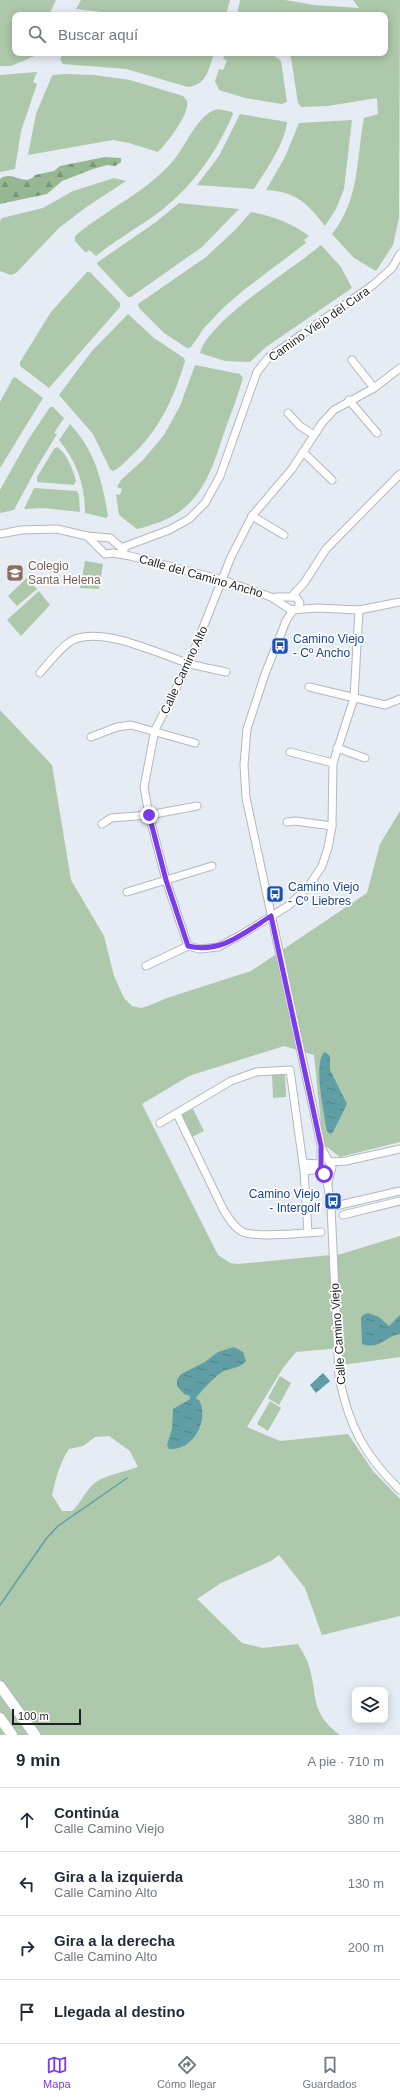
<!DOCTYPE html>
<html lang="es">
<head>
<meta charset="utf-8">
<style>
  body { margin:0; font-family:Arial,sans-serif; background:#f2f2f3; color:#1f2937 }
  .controls { position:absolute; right:12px; bottom:12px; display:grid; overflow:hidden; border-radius:8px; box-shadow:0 2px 10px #0003 }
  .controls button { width:36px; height:36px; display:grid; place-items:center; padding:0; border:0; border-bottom:1px solid #e0e1e3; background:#fff; color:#1f2937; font:20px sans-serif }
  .scale { position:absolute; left:12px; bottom:10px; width:69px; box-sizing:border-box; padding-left:4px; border:2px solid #1e2023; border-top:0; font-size:11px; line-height:14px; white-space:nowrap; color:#1e2023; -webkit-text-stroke:3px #fff; paint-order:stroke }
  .stop { position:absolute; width:12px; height:12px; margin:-9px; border:3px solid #7c3aed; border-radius:50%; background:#fff }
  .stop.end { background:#7c3aed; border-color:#fff; box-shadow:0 1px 4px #0008 }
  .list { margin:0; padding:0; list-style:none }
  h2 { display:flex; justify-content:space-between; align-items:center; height:52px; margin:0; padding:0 16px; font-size:17px }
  h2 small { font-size:13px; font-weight:400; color:#747a83 }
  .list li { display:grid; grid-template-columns:26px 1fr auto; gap:12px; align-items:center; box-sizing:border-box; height:64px; padding:0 16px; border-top:1px solid #e0e1e3 }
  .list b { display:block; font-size:15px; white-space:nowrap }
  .list p { margin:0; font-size:13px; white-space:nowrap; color:#747a83 }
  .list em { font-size:13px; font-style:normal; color:#747a83 }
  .icon { flex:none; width:22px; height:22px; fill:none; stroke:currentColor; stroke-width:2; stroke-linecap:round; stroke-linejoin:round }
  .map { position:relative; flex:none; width:400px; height:1735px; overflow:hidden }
  .search { position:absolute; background:#fff; box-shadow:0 2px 10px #0003; left:12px; right:12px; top:12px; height:44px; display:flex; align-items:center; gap:10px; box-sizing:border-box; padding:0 14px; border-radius:8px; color:#747a83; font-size:15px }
  .sheet { height:308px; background:#fff }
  nav { display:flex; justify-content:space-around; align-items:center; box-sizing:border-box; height:56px; border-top:1px solid #e0e1e3; background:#fff; font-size:11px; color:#747a83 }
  nav a { display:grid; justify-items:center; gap:2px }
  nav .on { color:#7c3aed }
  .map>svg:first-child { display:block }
  .green { fill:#adc8ab; fill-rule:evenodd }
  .forest { fill:url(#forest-firs) }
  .water { fill:url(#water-ripples) }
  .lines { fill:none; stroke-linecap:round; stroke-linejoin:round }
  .stream { stroke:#609ea5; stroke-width:1.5 }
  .minor-casing { stroke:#b2b8c0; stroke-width:9 }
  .highway-casing { stroke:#b2b8c0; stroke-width:12 }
  .minor { stroke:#fff; stroke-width:7 }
  .highway { stroke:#fff; stroke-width:10 }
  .route { stroke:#7c3aed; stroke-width:5 }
  .labels { text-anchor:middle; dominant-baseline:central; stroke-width:3.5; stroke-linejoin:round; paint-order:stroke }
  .street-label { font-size:12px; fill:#1e2023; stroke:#fff }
  .education-label { font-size:12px; fill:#785e54; stroke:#fff; text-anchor:start }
  .transit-label { font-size:12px; fill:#164399; stroke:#fff; text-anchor:start }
</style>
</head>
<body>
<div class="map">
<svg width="400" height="1735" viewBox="0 0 400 1735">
  <defs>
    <pattern id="forest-firs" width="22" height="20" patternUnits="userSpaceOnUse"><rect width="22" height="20" fill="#95b792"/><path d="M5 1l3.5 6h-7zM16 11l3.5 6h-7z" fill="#799477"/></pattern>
    <pattern id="water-ripples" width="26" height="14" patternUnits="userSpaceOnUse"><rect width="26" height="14" fill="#609ea5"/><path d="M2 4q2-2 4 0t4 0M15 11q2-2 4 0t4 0" fill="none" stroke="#4f8086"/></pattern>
  </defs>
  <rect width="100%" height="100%" fill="#e5ecf4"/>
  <g class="green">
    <path d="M0,0h56l-7,15h-34v38h25l-1,1 -28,12h-11z"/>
    <path d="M81,0h149l-4,15h-98l-52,-6z"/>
    <path d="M240,0h45l29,5 45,3 -6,-8h47l-1,218 -6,27 -17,26 -22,-13 -22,-24c28,-35 24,-74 32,-116l14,-4 -1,-16 -49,8 -27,1 -3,-4 -7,-45 -3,-5h97v-38h-148z"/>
    <path d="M63,53h151c-5,15 -7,32 -26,34l-62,-18 -63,-5 -3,-5z"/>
    <path d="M225,53c14,0 47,-4 56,8l6,41 -5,2 -37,-6 -26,-8 -4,-9 4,-12 4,1 4,-10 -4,-1z"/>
    <path d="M37,72l-4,10 4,2 -16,47 -6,38 -15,3v-97z"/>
    <path d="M67,74l27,1 36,5 53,16 4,5c3,13 -20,42 -29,51l-29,-9 -16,-3 -85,15 8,-41 15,-36 2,-3z"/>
    <path d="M218,109l14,3 1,2c-17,40 -43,76 -79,102 -20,14 -40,25 -58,40l-7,-6 -3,3 -11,-12v-5c32,-27 70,-43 98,-75 13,-15 26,-49 45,-52z"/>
    <path d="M240,114l47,8c-2,21 -22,50 -33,67l-57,-4 22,-29z"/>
    <path d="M352,120l-8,69 -8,20 -11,17c-18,-23 -28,-34 -59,-36l19,-33 14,-34z"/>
    <path d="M114,178l12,3 -41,27 -26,20 -43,45 -5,2 -11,-4v-50l2,-3 41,-10 30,-17z"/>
    <path d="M179,203l60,6 -37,38 -71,50h-3l-31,-33 1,-2 58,-40z"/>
    <path d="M251,212c22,4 40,11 58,24l-5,4 2,3 -61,46 -21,18 -20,21 -13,19 -4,1 -23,-15 -25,-25 -1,-4 68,-47 29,-27z"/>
    <path d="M321,245l20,22 11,21 -86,59 -16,15 -25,-1 -25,-8c10,-34 92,-83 121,-108z"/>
    <path d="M87,272h3l30,31v4l-71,81 -29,-22v-4l31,-50z"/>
    <path d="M128,314l26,24 30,20 1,3c-11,37 -26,70 -55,96 -5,5 -10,11 -17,14l-3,-2 -17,-35 -34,-39 33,-44z"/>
    <path d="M195,365l45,9 3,4c-5,18 -12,35 -18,52 -13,39 -23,76 -65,92 -7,2 -16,6 -23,7l-18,-14 -3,-21 4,1 2,-6 -5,-2 4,-7 22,-20 21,-25 16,-29z"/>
    <path d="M15,377l28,21 -43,70v-66l13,-24z"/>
    <path d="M50,407h3l11,11 -10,15 3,1 -20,33 -23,43 -14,3v-23l28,-50z"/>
    <path d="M70,424c25,27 32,56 38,92l-2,2 -21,-5c0,-28 -8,-51 -26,-73z"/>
    <path d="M57,447c10,6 16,23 19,34l-2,4 -37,-3v-5l17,-28z"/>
    <path d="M34,488l43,3 2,4 1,17 -36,-4 -20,1z"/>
    <path d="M85,561l18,3 -4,25 -19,-1z"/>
    <path d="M27,578l10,11 -20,17 -9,-10z"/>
    <path d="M39,591l11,14 -29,31 -14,-16z"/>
    <path d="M0,710l52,55 19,115 33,56 10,40 10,22 8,8 9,2 7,-2 19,-8 84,-27 116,-78 13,-49 20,-33v331l-60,15 -17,-13 -9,-89 -30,-9 -95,30 -47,28 76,151 12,8 8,1 103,-10 59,-18v121l-58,8 -1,-17 -45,4 -13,16 -36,59 33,14 68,-7 25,37 27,28v117l-78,19 -17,-47 -26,-33 -8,6 -50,22 -24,16 45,44 21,5 35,-4c4,7 9,15 11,22 9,31 1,47 31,69h-340zM109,1436l21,15 8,16c-11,4 -34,9 -42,15 -10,7 -14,20 -24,29h-10l-10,-16c4,-17 7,-31 17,-46l14,-3 12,-9z"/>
    <path d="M285,1073l1,24 -13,1 -1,-24z"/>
    <path d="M193,1109l11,22 -12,6 -11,-23z"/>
    <path d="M280,1376l11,7 -12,22 -11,-7z"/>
    <path d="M270,1401l11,7 -13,23 -11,-7z"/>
  </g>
  <path class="forest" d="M105,157l16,1v4l-6,4 -8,-1 -14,4 -31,12 -15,13 -47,10v-25c12,-10 25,9 35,-4l19,-4 6,-5z"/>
  <g class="water">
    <path d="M325,1052l5,4v14l17,34 -14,28 -3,2 -3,-3c-2,-14 -15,-71 -2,-79z"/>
    <path d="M368,1313l11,4 10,9 11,-11v19c-16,3 -20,16 -38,10l-1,-26 2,-3z"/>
    <path d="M234,1347l9,5 3,9c-7,9 -18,6 -27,13 -4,3 -23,22 -23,25l3,1c11,20 -6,51 -30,49l-2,-4 5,-16 1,-20 17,-10v-3l-6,-2 -7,-8v-6l4,-6 24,-12 13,-10z"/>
    <path d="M323,1373l7,8 -14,12 -6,-8z"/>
  </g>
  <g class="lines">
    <path class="stream" d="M0,1605l46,-66 12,-13 69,-48"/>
    <defs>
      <g id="minor">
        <path d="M352,360l22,28"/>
        <path d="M349,400l28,33"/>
        <path d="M288,413l12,13 14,9"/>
        <path d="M303,452l29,28"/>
        <path d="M252,516l32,19"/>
        <path d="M0,534l21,-4 36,-1 30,7 23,2 14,12"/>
        <path d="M87,536l18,18 8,-1 17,3 93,24 48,17 20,13 26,-2 42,2 41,-8"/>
        <path d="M121,548l48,-18 20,-11 16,-16 15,-27 37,-104 11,-14 105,-73 19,-17 8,-14"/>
        <path d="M276,597h20l4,6 -3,6"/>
        <path d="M291,597l13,-14 22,-34 74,-75"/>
        <path d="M293,610l-7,11 -21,53 -18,55 -3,36 2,33 75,347v17"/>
        <path d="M359,610l-5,88 -21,65 -1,63 -4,22 -6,18 -14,21 -20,19 -49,30 -21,11 -18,2 -12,-3 -22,-66 -17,-65 -5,-28 11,-57 34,-67 42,-106 21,-41 40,-47 30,-46 12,-13 40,-22 26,-20"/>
        <path d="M40,673c9,-10 25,-32 38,-35 32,-8 79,15 109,25 13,4 26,6 39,9"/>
        <path d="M309,687l76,18 15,-6"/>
        <path d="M91,737l26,-10 14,-2 64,18"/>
        <path d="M337,748l28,10"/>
        <path d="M290,752l43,11"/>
        <path d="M287,822l8,-1 37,5"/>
        <path d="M102,824l9,-6 38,-3 48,-9"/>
        <path d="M127,892l85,-26"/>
        <path d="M146,966l42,-20"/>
        <path d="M177,1114l46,95c5,8 11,19 20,23 15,6 61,1 78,0"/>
        <path d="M160,1123l71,-42 25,-9 34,-2 14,101 4,61"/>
        <path d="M322,1149l10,18 -4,16"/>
        <path d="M330,1162l16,-1 54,-12"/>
        <path d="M303,1163l18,1"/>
        <path d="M323,1170l5,16 3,21 8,170c10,49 25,78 61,113"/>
        <path d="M304,1171l18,-2"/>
        <path d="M331,1207l69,-16"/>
        <path d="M343,1215l57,-14"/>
      </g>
      <g id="highway">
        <path d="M0,1686l35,49"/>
        <path d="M0,1718l12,17"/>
      </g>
    </defs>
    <use href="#minor" class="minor-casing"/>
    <use href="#highway" class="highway-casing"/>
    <use href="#minor" class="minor"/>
    <use href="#highway" class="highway"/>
  </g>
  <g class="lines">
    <path class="route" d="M149,815l17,65 22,66c33,8 56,-13 83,-30l50,230v21l3,7"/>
  </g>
  <defs>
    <symbol id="school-square" viewBox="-11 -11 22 22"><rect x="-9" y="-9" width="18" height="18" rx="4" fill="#8d6e63" stroke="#fff"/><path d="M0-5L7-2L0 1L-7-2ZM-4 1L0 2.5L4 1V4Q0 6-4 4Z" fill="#fff"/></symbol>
    <symbol id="bus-square" viewBox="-11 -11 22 22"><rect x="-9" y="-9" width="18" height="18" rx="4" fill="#1a4fb4" stroke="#fff"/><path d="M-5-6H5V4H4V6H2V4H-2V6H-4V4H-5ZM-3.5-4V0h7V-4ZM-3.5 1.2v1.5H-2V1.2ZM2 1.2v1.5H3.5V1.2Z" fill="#fff"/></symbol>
  </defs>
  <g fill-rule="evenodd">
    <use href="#school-square" x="5" y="563" width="20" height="20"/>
    <use href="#bus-square" x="270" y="636" width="20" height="20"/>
    <use href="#bus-square" x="265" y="884" width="20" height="20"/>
    <use href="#bus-square" x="323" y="1191" width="20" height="20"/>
  </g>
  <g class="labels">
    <g class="street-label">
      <text transform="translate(319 324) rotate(-35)">Camino Viejo del Cura</text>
      <text transform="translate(201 576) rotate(16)">Calle del Camino Ancho</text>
      <text transform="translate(184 670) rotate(-65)">Calle Camino Alto</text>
      <text transform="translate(338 1334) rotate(-94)">Calle Camino Viejo</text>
    </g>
    <g class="education-label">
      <text x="28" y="566">Colegio<tspan x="28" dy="14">Santa Helena</tspan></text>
    </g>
    <g class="transit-label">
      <text x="293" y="639">Camino Viejo<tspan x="293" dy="14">- Cº Ancho</tspan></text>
      <text x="288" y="887">Camino Viejo<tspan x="288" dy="14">- Cº Liebres</tspan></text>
      <text x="320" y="1194" text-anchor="end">Camino Viejo<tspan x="320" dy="14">- Intergolf</tspan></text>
    </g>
  </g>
</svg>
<div class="controls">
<button><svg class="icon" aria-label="layers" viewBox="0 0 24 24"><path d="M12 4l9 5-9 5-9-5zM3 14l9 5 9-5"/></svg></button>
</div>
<div class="scale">100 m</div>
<div class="stop" style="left:324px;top:1174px"></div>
<div class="stop end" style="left:149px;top:815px"></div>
<div class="search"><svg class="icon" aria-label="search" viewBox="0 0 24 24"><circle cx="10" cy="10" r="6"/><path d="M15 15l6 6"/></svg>Buscar aquí</div>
</div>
<section class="sheet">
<h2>9 min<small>A pie · 710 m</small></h2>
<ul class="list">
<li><svg class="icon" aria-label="ahead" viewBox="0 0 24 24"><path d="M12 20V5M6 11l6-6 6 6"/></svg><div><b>Continúa</b><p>Calle Camino Viejo</p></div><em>380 m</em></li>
<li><svg class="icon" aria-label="left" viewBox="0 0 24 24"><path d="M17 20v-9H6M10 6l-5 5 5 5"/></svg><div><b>Gira a la izquierda</b><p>Calle Camino Alto</p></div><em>130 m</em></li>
<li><svg class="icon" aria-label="right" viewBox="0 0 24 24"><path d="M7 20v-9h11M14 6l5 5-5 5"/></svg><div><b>Gira a la derecha</b><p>Calle Camino Alto</p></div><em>200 m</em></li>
<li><svg class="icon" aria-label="arrive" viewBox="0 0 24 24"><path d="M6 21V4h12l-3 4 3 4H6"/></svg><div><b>Llegada al destino</b></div></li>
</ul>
</section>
<nav>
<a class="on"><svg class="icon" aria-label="map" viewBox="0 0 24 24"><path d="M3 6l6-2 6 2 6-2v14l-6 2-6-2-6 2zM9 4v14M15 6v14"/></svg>Mapa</a>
<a><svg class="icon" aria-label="directions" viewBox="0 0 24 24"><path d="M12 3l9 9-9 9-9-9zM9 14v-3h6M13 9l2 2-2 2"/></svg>Cómo llegar</a>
<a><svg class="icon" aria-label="saved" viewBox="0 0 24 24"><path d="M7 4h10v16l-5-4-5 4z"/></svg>Guardados</a>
</nav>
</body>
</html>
